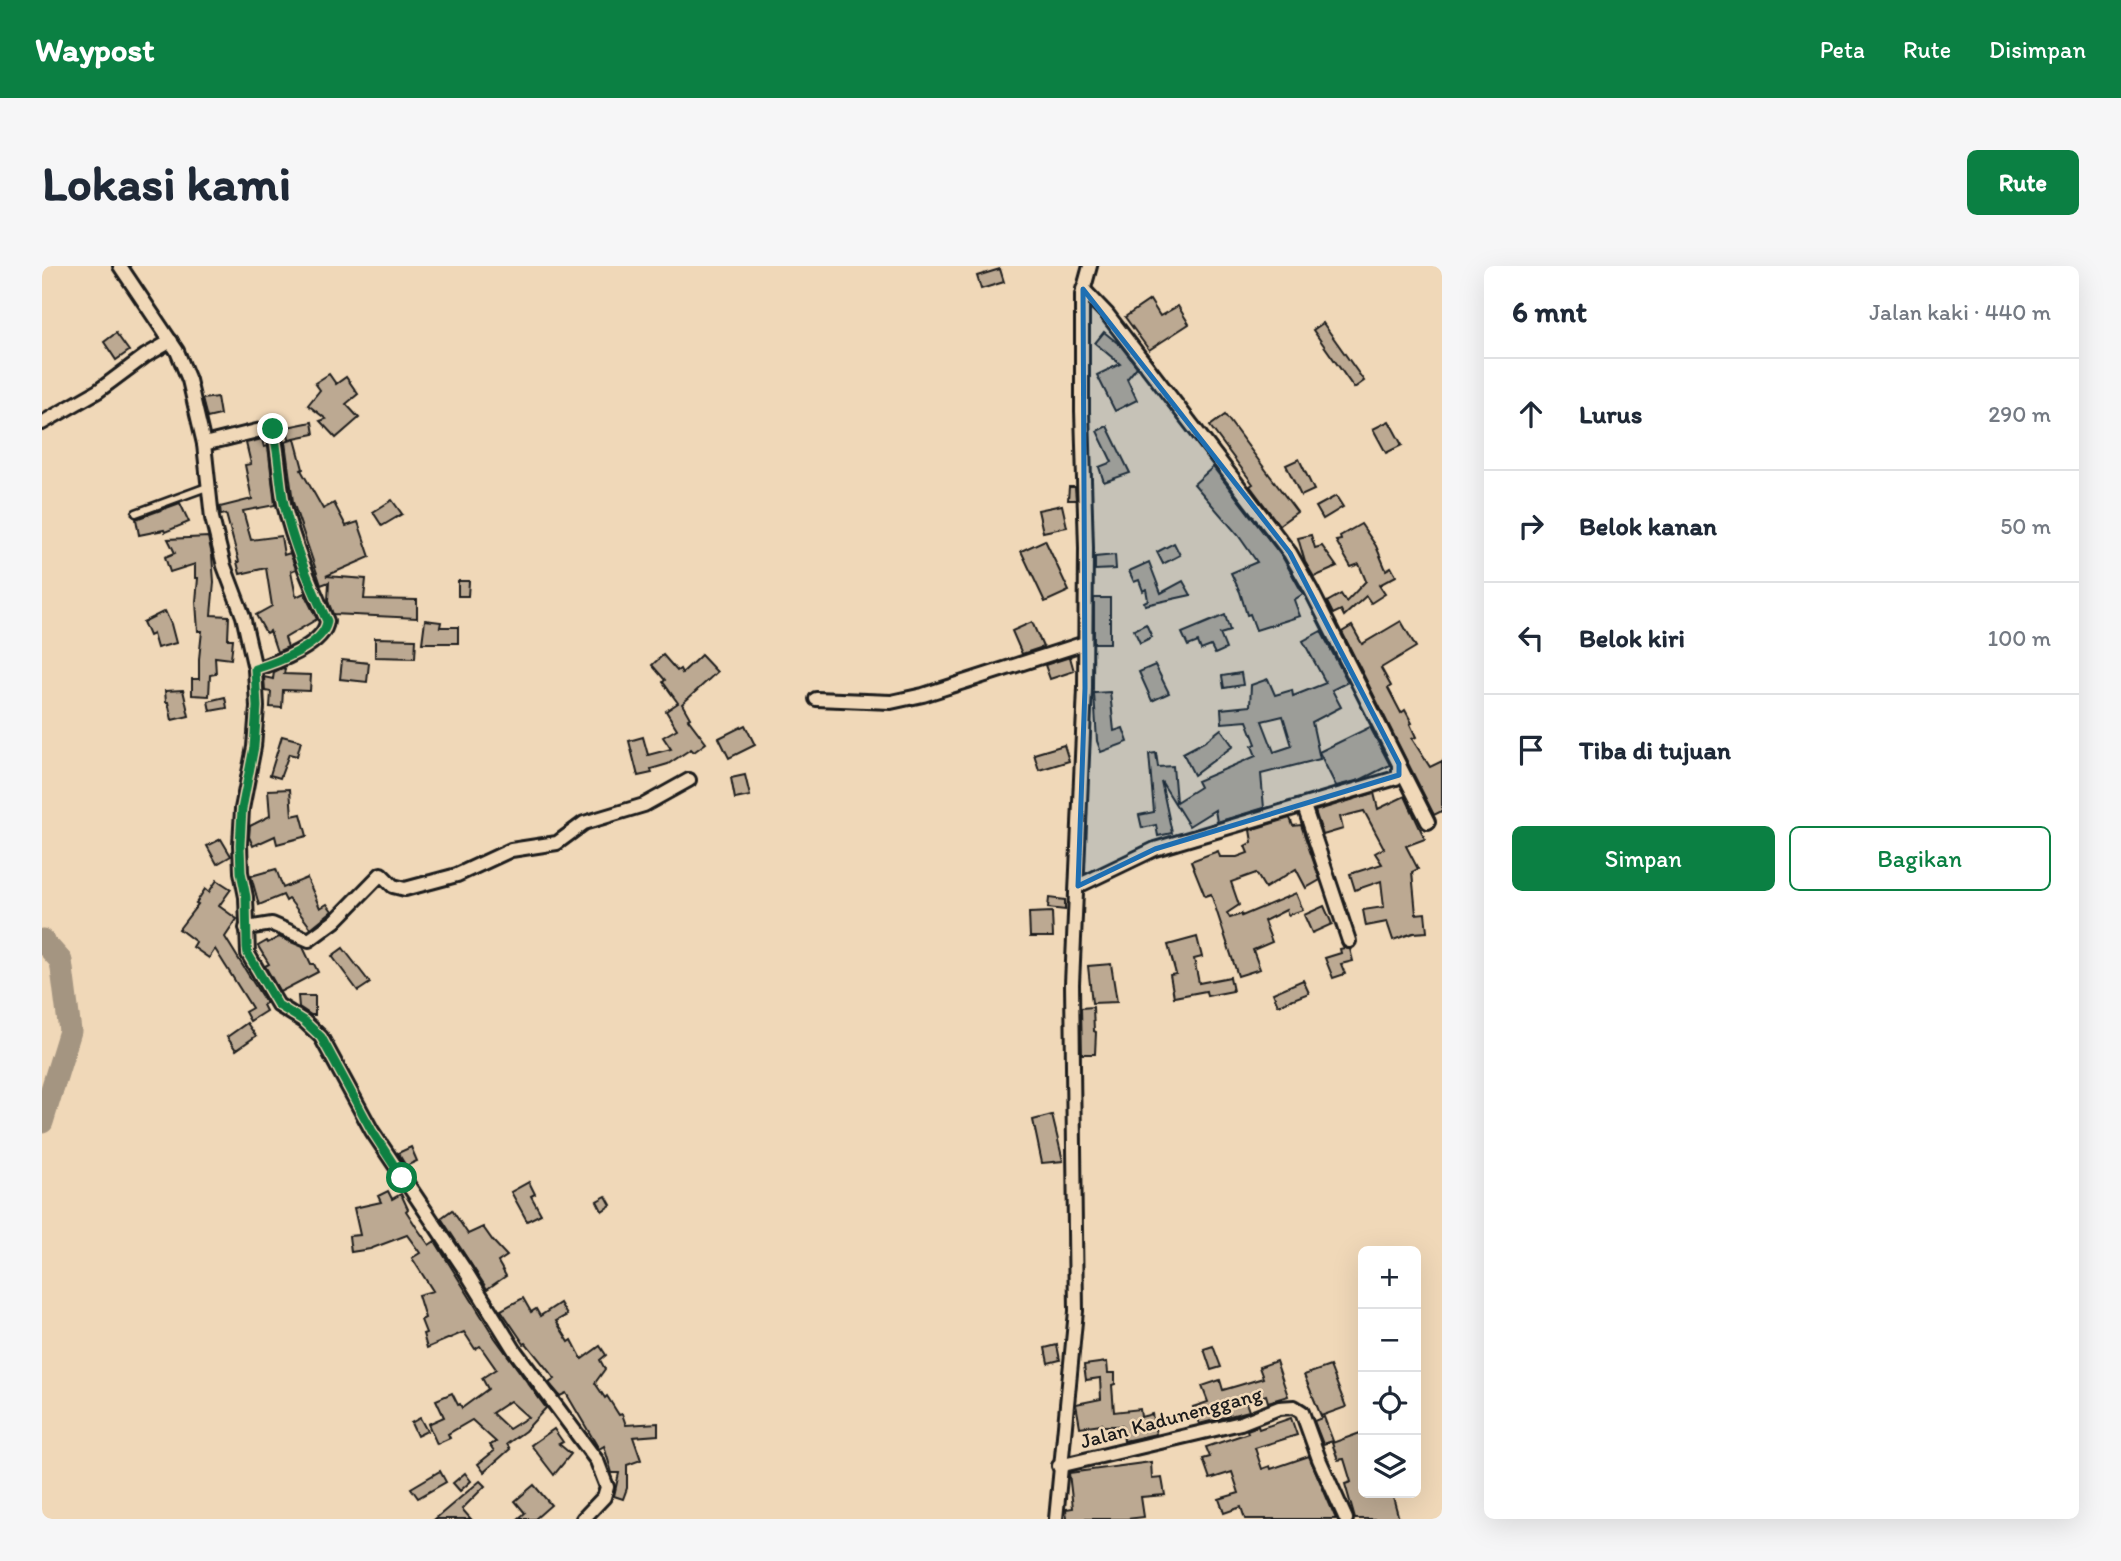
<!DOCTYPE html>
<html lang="id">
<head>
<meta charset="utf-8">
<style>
  body { margin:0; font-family:Itim,sans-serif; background:#f6f6f7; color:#1f2937 }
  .controls { position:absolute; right:21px; bottom:21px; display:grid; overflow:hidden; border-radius:10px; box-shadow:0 7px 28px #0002 }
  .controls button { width:63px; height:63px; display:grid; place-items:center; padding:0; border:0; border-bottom:2px solid #e0e1e3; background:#fff; color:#1f2937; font:35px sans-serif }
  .stop { position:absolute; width:21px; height:21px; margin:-16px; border:5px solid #0b8043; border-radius:50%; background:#fff }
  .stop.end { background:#0b8043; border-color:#fff; box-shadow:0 2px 7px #0008 }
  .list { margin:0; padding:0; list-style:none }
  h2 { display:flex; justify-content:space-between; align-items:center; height:91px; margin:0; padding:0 28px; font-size:30px }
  h2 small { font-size:23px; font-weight:400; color:#747a83 }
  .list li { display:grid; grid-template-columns:46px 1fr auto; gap:21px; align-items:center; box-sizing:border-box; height:112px; padding:0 28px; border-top:2px solid #e0e1e3 }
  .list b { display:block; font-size:26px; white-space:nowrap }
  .list em { font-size:23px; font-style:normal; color:#747a83 }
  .actions { display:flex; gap:14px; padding:21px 28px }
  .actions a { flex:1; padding:16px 0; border:2px solid #0b8043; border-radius:10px; text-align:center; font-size:24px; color:#0b8043 }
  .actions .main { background:#0b8043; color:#fff }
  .icon { flex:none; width:38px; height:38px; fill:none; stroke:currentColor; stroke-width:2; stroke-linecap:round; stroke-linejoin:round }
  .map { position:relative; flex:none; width:1400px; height:1253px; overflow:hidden; border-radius:10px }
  header { display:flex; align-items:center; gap:42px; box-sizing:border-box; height:98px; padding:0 35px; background:#0b8043; color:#fff }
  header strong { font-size:33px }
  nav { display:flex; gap:38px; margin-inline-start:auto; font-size:24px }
  .intro { display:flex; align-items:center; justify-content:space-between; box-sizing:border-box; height:168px; padding:0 42px }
  h1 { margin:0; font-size:49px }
  .button { padding:18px 32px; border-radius:10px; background:#0b8043; color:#fff; font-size:24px; font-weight:700 }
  main { display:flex; gap:42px; padding:0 42px }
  aside { flex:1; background:#fff; border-radius:10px; box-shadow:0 7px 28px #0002 }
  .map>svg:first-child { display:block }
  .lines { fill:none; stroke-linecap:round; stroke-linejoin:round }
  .river { stroke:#a49581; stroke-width:23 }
  .building { fill:#bca992; stroke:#1c1c1c; stroke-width:2; fill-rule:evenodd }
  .lane-casing { stroke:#1c1c1c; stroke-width:11 }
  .street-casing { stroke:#1c1c1c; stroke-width:18 }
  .lane { stroke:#f0d8b8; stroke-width:6 }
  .street { stroke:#f0d8b8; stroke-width:12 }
  .route { stroke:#0b8043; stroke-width:9 }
  .marked { fill:#1f6fb2; fill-opacity:0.2; stroke:#1f6fb2; stroke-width:5; stroke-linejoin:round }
  .labels { text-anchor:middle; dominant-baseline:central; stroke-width:5; stroke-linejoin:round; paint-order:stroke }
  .street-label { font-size:21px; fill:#1c1c1c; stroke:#f0d8b8 }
</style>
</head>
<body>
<header>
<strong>Waypost</strong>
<nav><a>Peta</a><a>Rute</a><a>Disimpan</a></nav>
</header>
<div class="intro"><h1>Lokasi kami</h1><a class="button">Rute</a></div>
<main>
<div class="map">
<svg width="1400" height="1253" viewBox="0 0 1400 1253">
  <rect width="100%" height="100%" fill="#f0d8b8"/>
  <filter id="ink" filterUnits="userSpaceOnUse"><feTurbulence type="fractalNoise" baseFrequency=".0143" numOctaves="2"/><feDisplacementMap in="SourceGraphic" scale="14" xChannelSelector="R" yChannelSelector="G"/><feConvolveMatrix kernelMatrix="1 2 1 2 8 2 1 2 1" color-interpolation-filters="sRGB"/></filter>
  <g filter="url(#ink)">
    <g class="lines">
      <path class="river" d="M0,674l19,21 9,70 -28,91"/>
    </g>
    <g class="building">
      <path d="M958,3l4,13 -23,7 -4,-13z"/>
      <path d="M1108,34l10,16 18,-10 11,18 -40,26 -24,-33z"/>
      <path d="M1281,57l41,58 -10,7 -41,-58z"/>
      <path d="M1062,66l16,13 17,22 -10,12 10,21 -22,11 -18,-36 23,-11 -25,-21z"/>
      <path d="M74,67l13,18 -13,9 -12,-18z"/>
      <path d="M287,108l7,10 10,-7 12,17 -12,10 13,14 -23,20 -16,-17 6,-2 -18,-14 12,-15 -5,-7z"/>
      <path d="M175,131l3,18 -13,3 -5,-19z"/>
      <path d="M1183,149l72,97 -18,13 -29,-39 3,-2 -43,-58z"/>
      <path d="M1347,155l13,24 -16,8 -13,-24z"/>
      <path d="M270,156l2,12 -25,5 -2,-12z"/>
      <path d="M1065,160l23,47 -26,9 -5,-15 13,-5 -15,-31z"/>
      <path d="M220,173l2,8 4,-1 7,59 -32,6 8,29 30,-4 3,19 6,-2 6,16 -5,2 5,26 8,-4 13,26 -32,19 3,9 -11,5 -7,-21 -4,2 -10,-18 16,-9 -6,-38 -26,6 -3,-12h2l-13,-48 -5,1 -1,-8 32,-8 -7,-34 6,-1 -5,-21z"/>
      <path d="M253,173l8,30 -2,1 22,39 11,-6 12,23 12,-4 12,35 -44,19 40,3 -2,20 53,1v18l-84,-4 -5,-13 1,-19 -8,3 -28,-83 -8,-60z"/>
      <path d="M1257,193l15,31 -13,6 -15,-31z"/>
      <path d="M1171,201l70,91 20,36 -9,6 6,16 -44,14 -6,-16 -3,1 -7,-23 -9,-19 26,-11 -19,-27 -44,-51z"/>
      <path d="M1027,221h6l1,13h-8z"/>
      <path d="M1294,230l7,11 -20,12 -7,-12z"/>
      <path d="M350,234l10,14 -20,12 -9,-14z"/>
      <path d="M138,237l9,19 -24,10 -1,-2 -25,5 -3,-16z"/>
      <path d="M1020,239l5,22 -24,5 -5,-22z"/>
      <path d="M1319,258l15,22 10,24 5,-3 5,9 -17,9 6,9 -14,9 -5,-7 -22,20 -3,-6 -8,4 -6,-12 14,-8 5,8 20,-21 -7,-17 -8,3 -15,-26 5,-1 -1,-4z"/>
      <path d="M1269,269l4,13 7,-2 15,21 -23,10 -9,-15 -7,-24z"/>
      <path d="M166,271l4,18 2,27 -3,33 18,1 -1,23h5l-2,20 -16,-2 1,17 -6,1 -1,21 -17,-1v-16h7v-20l3,-28h-4l-2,-29 2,-24h-3v-14l-25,8 -5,-15 10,-4 -7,-14z"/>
      <path d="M1003,274l24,51 -24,11 -24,-51z"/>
      <path d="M1132,277l6,12 -17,9 -6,-12z"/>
      <path d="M1073,289l1,14 -21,1v-13z"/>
      <path d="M1107,296l12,31 22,-12 8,14 -46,10 -1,-3 4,-2 -2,-11 -3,2 -4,-11 -5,2 -5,-11z"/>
      <path d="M416,315h11l-1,15h-10z"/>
      <rect x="1052" y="332" width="16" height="45"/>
      <path d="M123,345l6,13 5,19 -19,5 -4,-14 -4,2 -6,-14z"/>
      <path d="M1183,349l5,16 -10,3 6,15 -11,5 -4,-8 -10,4 -3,-8 -10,4 -6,-13z"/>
      <path d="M383,354l16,2 -1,5h18v16h-36z"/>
      <path d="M1359,355l15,26 -35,21 10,18 -3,2 13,25 4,-3 7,13 -2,1 6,13 -4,2 18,28 12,-6v50l-8,4 -92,-183 10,-6 10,18z"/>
      <path d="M990,356l11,25 -21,7 -10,-23z"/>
      <path d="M1104,358l6,13 -12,6 -6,-13z"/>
      <path d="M1279,365l27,51 -16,8 9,17 -29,15 8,37 -59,15 3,34 -47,14 -2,-12 -26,16 -28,-45 11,52 -14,3 -2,-11 -14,3 -3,-13 15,-3 -5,-58 7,-1 2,14 15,-1 3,36 24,-15 -3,-6 59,-25 -4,-10 4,-2 -9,-23 -25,2 -1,-14 29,-3 1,-21 17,-6 7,16 17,-5 1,6 33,-13 -23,-42zM1241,450l9,30 -18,6 -12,-31z"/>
      <path d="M333,372l41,1 -1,19 -40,-1z"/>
      <path d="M621,389l14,16 3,-2 2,4 19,-18 16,17 -35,32 8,14 -2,1 18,24 -12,9 -3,-3 -23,15 -17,5 1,4 -14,3 -9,-35 14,-4 5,18 23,-6 -8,-12 14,-8 -11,-18 12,-8 -15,-21 2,-2 -13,-15z"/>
      <path d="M1028,391l4,14 -24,8 -5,-14z"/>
      <path d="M300,394l27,3 -2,19 -27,-3z"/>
      <path d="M1113,399l14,28 -17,8 -13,-29z"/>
      <path d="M240,402l3,1 -1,5 27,1 -1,16 -27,-1 -1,18 -12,-1 1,-15 -6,-1 -1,-14 9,2 1,-7z"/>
      <path d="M1199,407l2,12 -19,3 -2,-12z"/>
      <path d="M141,424l6,26 -17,4 -4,-18h-2l-1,-11z"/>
      <path d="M1068,426l4,39 9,-3 5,14 -27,10 -4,-11 -3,-48z"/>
      <path d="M183,431l2,11 -17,3 -2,-10z"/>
      <path d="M703,459l10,20 -26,13 -10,-20z"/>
      <path d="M1328,461l20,38 -30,15 -24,6 -17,-34z"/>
      <path d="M1179,463l12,17 -39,29 -11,-22 21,-11z"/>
      <path d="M240,470l19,5 -4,15 -8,-2 -9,24 -10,-3z"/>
      <path d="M1022,479l5,16 -30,9 -5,-16z"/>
      <path d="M703,509l5,21 -15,3 -4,-21z"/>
      <path d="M248,523l2,27 9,-2 6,22 -30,8 -2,-8 -22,10 -4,-9 1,-11 20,-10 -2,-26z"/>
      <path d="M1332,527l4,16 27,-13 20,43 -19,7 12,23 -6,3 4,42 9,-1 2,19 -14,1 -20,7 -6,-18 -21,4 -3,-16 21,-3 -3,-26 -26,9 -5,-16 32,-10 -7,-11 9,-5 -20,-37 -24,6 3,12 -20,6 -8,-24z"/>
      <path d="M1248,552l3,8 8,-1 19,55 -14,8 -10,-19 -31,19 -9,-15 -25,9 8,23 -12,8 3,5 12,-4v2l54,-23 7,17 -15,5 -2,-5 -22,11 8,21 -19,8 7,19 -22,7 -27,-82 -6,2 -14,-35 27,-10 2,6h17l11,-4 -3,-7 7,-4 -2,-12z"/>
      <path d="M179,573l10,17 -14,8 -10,-18z"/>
      <path d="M234,603l7,19 24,-10 13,30 7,-4 5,7 -21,17 -22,-29 -3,2 -3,-6 -24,10 -8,-29z"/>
      <path d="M175,614l14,9 -12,17 18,13 -12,18 41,66 -3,2 3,6 -16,10 -5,-9 7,-4 -37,-59 -6,9 -16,-11 3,-5 -17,-13 19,-25 -2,-1 9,-14 4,3z"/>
      <path d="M1007,632l16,2v10l-17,-2z"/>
      <path d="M1282,640l8,18 -20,9 -8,-18z"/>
      <path d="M1010,646l1,25h-23l-1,-24z"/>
      <path d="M237,671l24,10 8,17h3l4,8 -38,20 -15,-26 4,-2 -11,-18 9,-5 1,2z"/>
      <path d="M1155,671l5,20 -8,2 5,24 31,-6 3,14 -26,5 -1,-5 -32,6 -4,-22 6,-1 -8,-29z"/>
      <path d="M301,682l27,35 -12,8 -26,-35z"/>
      <path d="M1302,682l6,1 3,12 -12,3 4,10 -12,4 -8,-20 16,-5 -1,-4z"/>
      <path d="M1069,698l6,38 -25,1 -4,-37z"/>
      <path d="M1261,714l6,13 -31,12 -5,-12z"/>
      <path d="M256,730h17v19h-4l-12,-8z"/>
      <path d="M1051,741l1,24 2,1 -1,22h-13l-1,-46z"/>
      <path d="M205,757l9,13 -20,14 -9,-13z"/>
      <path d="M1010,849l11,46 -21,2 -9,-43z"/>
      <path d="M369,881l6,14 -11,5 -8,-13z"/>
      <path d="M487,916l6,12 -4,2 10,18 -14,7 -16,-29z"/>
      <path d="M346,925l4,8 9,-5 7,15 -2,2 11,17 12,17 6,-4 60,97 51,70 -21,23 -18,13 3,5 -26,23 -6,-8 16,-13 -4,-6 6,-3 -24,-22 -24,14 2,4 -13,6 -9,-20 16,-7 -8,-17 16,-7 6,12 2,-1 2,4 26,-19 -6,-11 14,-9 -16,-23 -5,3 -11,-17 -37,16 -4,-14 3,-1 -5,-13 4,-2 -7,-23 15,-4 -21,-33 8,-5 -13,-18 -37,14 -19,3 -2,-16 11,-1 -6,-27 27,-6 -3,-6zM468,1135l18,16 -19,12 -17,-16z"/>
      <path d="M564,930l5,9 -9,6 -5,-10z"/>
      <path d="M410,944l16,24 15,-7 10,14 14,15 -9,6 8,14 -19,13 -46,-71z"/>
      <path d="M481,1032l8,14 5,-3 4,7 20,-13 7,12 -11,6 13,21 3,-2 10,19 18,-13 6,9 -6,5 5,9 -10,14 10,15 2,-2 12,19 3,-1 4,11 32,-2v12l-25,2 8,23 -14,5v23l-4,11 -9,-3 5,-23h-7l-8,-27 -5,3 -33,-56 -6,3 -11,-13 6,-4 -29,-36 -2,1 -23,-34z"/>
      <path d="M1015,1079l3,15 -12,3 -3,-15z"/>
      <path d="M1171,1080l8,21 -10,3 -7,-21z"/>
      <path d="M1234,1095l12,35 -20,6 -2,-7 -20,7 3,9 -50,13 -6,-17 15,-5 -6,-16 18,-6 3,10 17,-5 23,-7 -4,-11z"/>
      <path d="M1065,1096l1,11h7v11l-3,1 2,27 26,-3 1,8 11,-3 4,20 -32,7 -2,-15h-20v-2l-22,3 -4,-23 25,-5 -1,-21 -14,2 -2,-15z"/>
      <path d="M1288,1100l16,41 -25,9 -17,-41z"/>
      <path d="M1282,1151l9,24 -10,3 -9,-23z"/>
      <path d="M378,1152l7,13 -10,5 -6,-13z"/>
      <path d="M1249,1152l6,17 -42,13 7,21 8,-3 1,3 38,-13 27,63h-91l-4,-12 -17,6 -5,-14 20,-6 -7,-21 -22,7 -7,-20 7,-2 -4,-10 42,-14 -1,-3 11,-4 1,3z"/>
      <path d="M512,1163l9,13 -4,2 12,10 -17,21 -23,-30z"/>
      <path d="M1321,1166v61h29l7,26h-44l-10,-35 6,-2 -7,-23 -6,1 -6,-17z"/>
      <path d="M1109,1196l1,17 10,-1 3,17 -24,2 3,20 -17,2h-60l-1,-10 7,-1 -4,-35z"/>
      <path d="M398,1205l6,11 -28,16 -7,-10z"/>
      <path d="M423,1207l6,8 -11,10 -7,-8z"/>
      <path d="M438,1215l5,5 -23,23 9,10h-36z"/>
      <path d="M492,1219l17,20 -16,14h-17l7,-6 -10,-12z"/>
    </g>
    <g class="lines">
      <defs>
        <path id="lane" d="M94,247l71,-26"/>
        <g id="street">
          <path d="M78,0l57,85 12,29 15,64 8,74 12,48 19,50 12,53 2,38 -3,40 -12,62 -2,36 1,27 5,25 2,57 30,51 26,16 17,16 51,94 91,136 52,84 82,110 10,26 -3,10 -21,22"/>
          <path d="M0,157l56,-32 47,-35 26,-15"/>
          <path d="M162,178l65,-16 4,1c6,24 6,50 11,75 10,41 26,79 43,117 -2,24 -52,42 -72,48"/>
          <path d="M774,433l75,3 32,-7 162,-52"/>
          <path d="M1357,499l29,57"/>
          <path d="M1262,540l45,135"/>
          <path d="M1036,620l77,-37 241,-71 3,-3v-11l-88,-174 -21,-37 -183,-239 -24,-25"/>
          <path d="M204,662l26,-4 37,16 26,-19 46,-47 12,12 12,3 52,-14 54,-25 46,-7 27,-20 60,-18 45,-25"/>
          <path d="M1017,1200l182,-43 38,-15 15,-1 8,5 17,47 27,60"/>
          <path d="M1014,1253l20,-208 -4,-327 13,-296 1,-140 -4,-137v-116l8,-29"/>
        </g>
      </defs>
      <use href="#lane" class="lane-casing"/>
      <use href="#street" class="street-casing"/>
      <use href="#lane" class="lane"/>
      <use href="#street" class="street"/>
    </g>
  </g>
  <g class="lines" filter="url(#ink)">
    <path class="route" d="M231,163c6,24 6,50 11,75 9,41 25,79 43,117 -2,24 -52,42 -72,48l2,38 -3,40 -12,62 -2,36 1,27 5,25 1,50 1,7 30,51 26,16 17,16 51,94 30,47"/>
  </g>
  <path class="marked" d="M1041,23l207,264 109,211v11l-244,74 -77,37 7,-198z"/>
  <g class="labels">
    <g class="street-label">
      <text transform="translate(1129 1151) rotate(-15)">Jalan Kadunenggang</text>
    </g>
  </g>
</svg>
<div class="controls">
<button>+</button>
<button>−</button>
<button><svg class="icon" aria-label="locate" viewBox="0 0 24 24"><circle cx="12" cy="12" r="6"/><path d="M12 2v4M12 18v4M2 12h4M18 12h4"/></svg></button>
<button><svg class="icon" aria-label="layers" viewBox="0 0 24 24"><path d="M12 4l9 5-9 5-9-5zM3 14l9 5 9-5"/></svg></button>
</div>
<div class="stop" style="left:360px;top:912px"></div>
<div class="stop end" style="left:231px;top:163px"></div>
</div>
<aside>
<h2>6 mnt<small>Jalan kaki · 440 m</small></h2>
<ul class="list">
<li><svg class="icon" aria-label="ahead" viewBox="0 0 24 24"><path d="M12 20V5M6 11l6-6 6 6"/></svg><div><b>Lurus</b></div><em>290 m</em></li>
<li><svg class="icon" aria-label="right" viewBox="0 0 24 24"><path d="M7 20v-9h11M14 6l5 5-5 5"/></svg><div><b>Belok kanan</b></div><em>50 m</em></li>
<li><svg class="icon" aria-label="left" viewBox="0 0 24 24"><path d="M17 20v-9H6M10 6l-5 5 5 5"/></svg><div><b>Belok kiri</b></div><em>100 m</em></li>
<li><svg class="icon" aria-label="arrive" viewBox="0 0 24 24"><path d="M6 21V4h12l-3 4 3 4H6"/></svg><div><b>Tiba di tujuan</b></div></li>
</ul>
<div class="actions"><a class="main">Simpan</a><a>Bagikan</a></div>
</aside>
</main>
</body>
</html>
